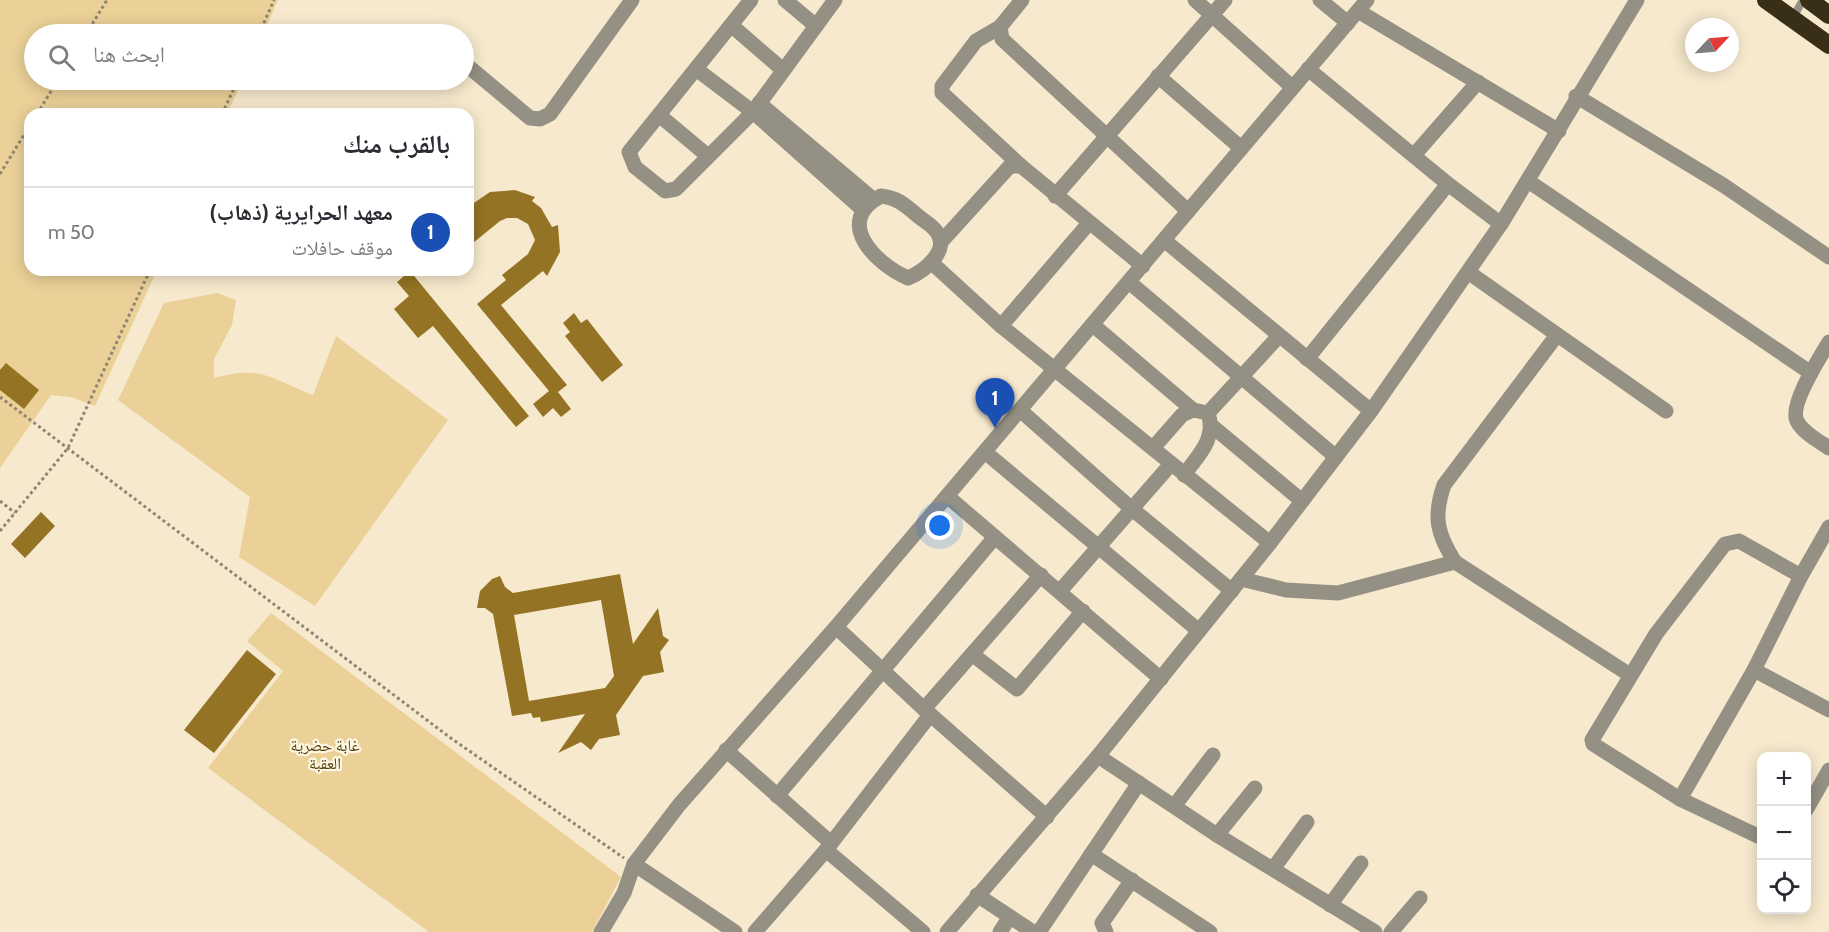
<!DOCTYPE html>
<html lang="ar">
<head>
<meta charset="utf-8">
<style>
  body { margin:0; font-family:Cabin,"Noto Naskh Arabic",sans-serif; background:#f2f2f3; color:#2b2b33; direction:rtl }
  .controls { position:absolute; right:18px; bottom:18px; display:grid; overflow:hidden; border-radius:12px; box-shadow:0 3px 15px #0003 }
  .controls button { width:54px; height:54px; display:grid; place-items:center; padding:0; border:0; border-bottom:2px solid #e1e1e2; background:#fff; color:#2b2b33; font:30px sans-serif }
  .compass { position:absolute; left:1685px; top:18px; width:54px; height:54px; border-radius:50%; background:#fff; box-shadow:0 3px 15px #0003; rotate:64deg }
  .you { position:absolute; left:940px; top:526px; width:21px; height:21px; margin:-15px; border:4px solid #fff; border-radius:50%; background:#1a73e8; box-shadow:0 0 0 9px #1a73e833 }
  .badge { display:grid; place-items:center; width:39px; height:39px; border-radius:50%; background:#1c78a6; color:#fff; font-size:20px; font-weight:700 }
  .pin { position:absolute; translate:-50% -50px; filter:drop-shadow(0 2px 3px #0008) }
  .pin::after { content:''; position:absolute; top:32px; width:21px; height:18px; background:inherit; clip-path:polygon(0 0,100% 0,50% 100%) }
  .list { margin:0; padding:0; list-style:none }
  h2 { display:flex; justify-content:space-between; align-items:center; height:78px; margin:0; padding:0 24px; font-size:26px }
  h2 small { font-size:20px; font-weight:400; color:#7c7c81 }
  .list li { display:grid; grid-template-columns:39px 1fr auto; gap:18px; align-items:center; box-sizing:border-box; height:90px; padding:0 24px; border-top:2px solid #e1e1e2 }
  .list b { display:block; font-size:22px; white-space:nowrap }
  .list p { margin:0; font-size:20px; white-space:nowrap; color:#7c7c81 }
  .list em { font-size:20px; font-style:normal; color:#7c7c81 }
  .icon { flex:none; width:33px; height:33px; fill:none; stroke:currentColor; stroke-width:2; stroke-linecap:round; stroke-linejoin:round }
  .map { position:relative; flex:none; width:1829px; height:932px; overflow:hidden; direction:ltr }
  .search { position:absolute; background:#fff; box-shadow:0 3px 15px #0003; left:24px; top:24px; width:450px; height:66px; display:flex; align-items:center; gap:15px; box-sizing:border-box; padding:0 21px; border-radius:33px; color:#7c7c81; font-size:22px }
  .panel { position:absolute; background:#fff; box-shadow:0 3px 15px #0003; left:24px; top:108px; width:450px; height:168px; border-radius:18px; direction:rtl }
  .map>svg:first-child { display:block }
  .green { fill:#ebd198 }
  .building { fill:#947424; fill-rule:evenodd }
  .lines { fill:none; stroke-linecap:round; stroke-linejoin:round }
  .path { stroke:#8e8572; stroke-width:3; stroke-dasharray:3 3; stroke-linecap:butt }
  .lane { stroke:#959084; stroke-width:8 }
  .street { stroke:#959084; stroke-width:15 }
  .highway { stroke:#392e17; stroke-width:18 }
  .labels { text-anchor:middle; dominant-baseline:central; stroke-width:4.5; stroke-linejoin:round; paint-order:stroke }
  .park-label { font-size:16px; fill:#553f00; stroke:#fff7e6 }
</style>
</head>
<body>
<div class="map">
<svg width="1829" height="932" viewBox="0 0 1829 932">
  <rect width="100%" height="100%" fill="#f6e9cd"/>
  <g class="green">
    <path d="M0,0h278l-15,34h-229v46h209l-16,34h-197v156h127l-62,136 -24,-9 -20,-2 -51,73z"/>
    <path d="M217,293l19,7 -4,25 -18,34v19c46,-13 57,0 99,17l23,-59 112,84 -133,186 -76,-49 11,-60 -132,-97 46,-97z"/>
    <path d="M271,613l350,264 -29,55h-163l-221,-164 75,-97 -36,-30z"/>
  </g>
  <g class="building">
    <path d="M515,190l20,7 -3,4 9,7 11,19 6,-2 2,27 -13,24 -4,-5 -42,34 66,80 -9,7 13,17 -10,8 -8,-9 -10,9 -10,-13 16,-13 -72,-87 29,-24 -4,-5 26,-21 7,-14 -7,-16 -11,-6h-10l-7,3 -32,26v-40l22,-15z"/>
    <path d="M410,271l119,145 -13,11 -83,-101 -15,12 -24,-29 15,-13 -12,-14z"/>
    <path d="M574,313l7,10 6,-4 36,46 -21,17 -37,-46 5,-4 -7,-9z"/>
    <path d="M6,363l33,27 -15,19 -24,-19v-20z"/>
    <path d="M41,512l14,14 -30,32 -14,-14z"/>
    <path d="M620,574l13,70 25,-36 5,28 6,4 -9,12 4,20 -21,4 -27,39 4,20 -21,4 -8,11 -10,-8 -23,11 27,-39 -44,8 -1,-5 -7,1 -2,-5 -19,3 -19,-102 -8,-6h-8l3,-17 12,-12 8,-3 5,11 8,6zM601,600l13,76 -9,12 -76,13 -15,-86z"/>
    <path d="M247,650l29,24 -62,79 -30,-23z"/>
  </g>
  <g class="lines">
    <g class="path">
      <path d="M86,34l21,-34"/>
      <path d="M259,34l15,-34"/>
      <path d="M37,114l21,-34"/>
      <path d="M222,114l16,-34"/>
      <path d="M0,174l30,-49"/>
      <path d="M0,397l452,342 172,119"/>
      <path d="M0,501l15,12"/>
      <path d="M0,531l68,-83 82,-178"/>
    </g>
    <path class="lane" d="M1792,19l11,-19"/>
    <g class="street">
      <path d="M751,0l-122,152 6,15 30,24 11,-2 77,-77 82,-112"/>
      <path d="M785,0l31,26"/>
      <path d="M1022,0l-22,27 2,12 186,172"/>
      <path d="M1195,0l97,87"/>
      <path d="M1320,0l28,23"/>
      <path d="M1358,11l201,120"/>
      <path d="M731,25l52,45"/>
      <path d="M1000,27l-24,14 -34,45v7l79,73"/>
      <path d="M469,67l61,51 10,1 10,-5 82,-114"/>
      <path d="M696,69l57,43 110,98"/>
      <path d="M1308,69l140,115 53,40"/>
      <path d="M1158,76l83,72"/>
      <path d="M1576,96l147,89 106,72"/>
      <path d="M759,103l115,97"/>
      <path d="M659,115l49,41"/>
      <path d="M1415,154l63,-72"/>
      <path d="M1528,181l283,192"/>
      <path d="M881,196c17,2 24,9 37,20 6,5 14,9 18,15 16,19 -13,41 -28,47 -33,-14 -75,-57 -27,-82z"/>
      <path d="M1055,196l170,-196"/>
      <path d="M1164,240l207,171"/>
      <path d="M941,242l69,-76h11l122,100"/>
      <path d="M932,263l69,63 269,217"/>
      <path d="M1468,272l198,139"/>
      <path d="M1129,282l207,175"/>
      <path d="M1093,325l100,85"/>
      <path d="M1001,326l88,-103"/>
      <path d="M1557,335l-113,150c-11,32 -7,49 11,77l175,113"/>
      <path d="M1829,342c-9,15 -40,63 -32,79 6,12 22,20 32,27"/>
      <path d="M1307,359l141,-175"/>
      <path d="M1020,410l112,99 100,82"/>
      <path d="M1208,413l71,-77"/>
      <path d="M1212,426l90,75"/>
      <path d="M1153,448l29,-33 11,-5 15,3c9,26 -10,42 -24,62"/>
      <path d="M985,452l214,179"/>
      <path d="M947,496l214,183"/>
      <path d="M1241,579l45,11 52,3 117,-31"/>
      <path d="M1060,591l111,-127"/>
      <path d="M836,627l88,82 123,108"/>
      <path d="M972,654l45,35 66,-78"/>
      <path d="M1754,670l75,40"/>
      <path d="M924,709l117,-134"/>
      <path d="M726,750l105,93"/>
      <path d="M1098,756l119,79 158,97"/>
      <path d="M777,796l218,-259"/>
      <path d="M1680,799l74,-129 47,-94 28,-49"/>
      <path d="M1175,805l38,-50"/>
      <path d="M1806,810l23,-40"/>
      <path d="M1217,835l38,-47"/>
      <path d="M1762,838l-82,-39 -87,-55 -1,-4 64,-106 69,-90 14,-3 62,35"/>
      <path d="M826,850l97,82"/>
      <path d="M1091,854l119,78"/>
      <path d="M634,864l101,68"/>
      <path d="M1273,869l34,-47"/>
      <path d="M977,895l56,37"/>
      <path d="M1330,905l31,-42"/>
      <path d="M601,932l23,-39 10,-29 45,-59 157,-178 531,-627"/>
      <path d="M755,932l71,-82 104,-135"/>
      <path d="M947,932l151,-176 172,-213 101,-132 130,-187 136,-224"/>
      <path d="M1000,932l9,-14"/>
      <path d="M1039,932l100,-149"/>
      <path d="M1106,932l-4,-9 30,-43"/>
      <path d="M1391,932l29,-34"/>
    </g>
    <g class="highway">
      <path d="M1766,0l63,45"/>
      <path d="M1809,0l20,15"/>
    </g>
  </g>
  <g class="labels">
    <g class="park-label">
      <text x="325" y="745">غابة حضرية<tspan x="325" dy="18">العقبة</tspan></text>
    </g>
  </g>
</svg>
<div class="controls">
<button>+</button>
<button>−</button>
<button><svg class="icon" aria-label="locate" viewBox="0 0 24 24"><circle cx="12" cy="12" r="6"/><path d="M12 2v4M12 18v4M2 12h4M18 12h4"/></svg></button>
</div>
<svg class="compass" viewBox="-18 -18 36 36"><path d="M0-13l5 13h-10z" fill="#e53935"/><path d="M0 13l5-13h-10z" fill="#7c7c81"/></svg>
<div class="you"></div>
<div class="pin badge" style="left:995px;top:428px;background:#1a4fb4">1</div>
<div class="search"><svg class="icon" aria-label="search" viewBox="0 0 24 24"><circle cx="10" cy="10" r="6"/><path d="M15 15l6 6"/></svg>ابحث هنا</div>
<section class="panel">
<h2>بالقرب منك<small></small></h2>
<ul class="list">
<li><span class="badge" style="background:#1a4fb4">1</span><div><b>معهد الحرايرية (ذهاب)</b><p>موقف حافلات</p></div><em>50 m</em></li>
</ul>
</section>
</div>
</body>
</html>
